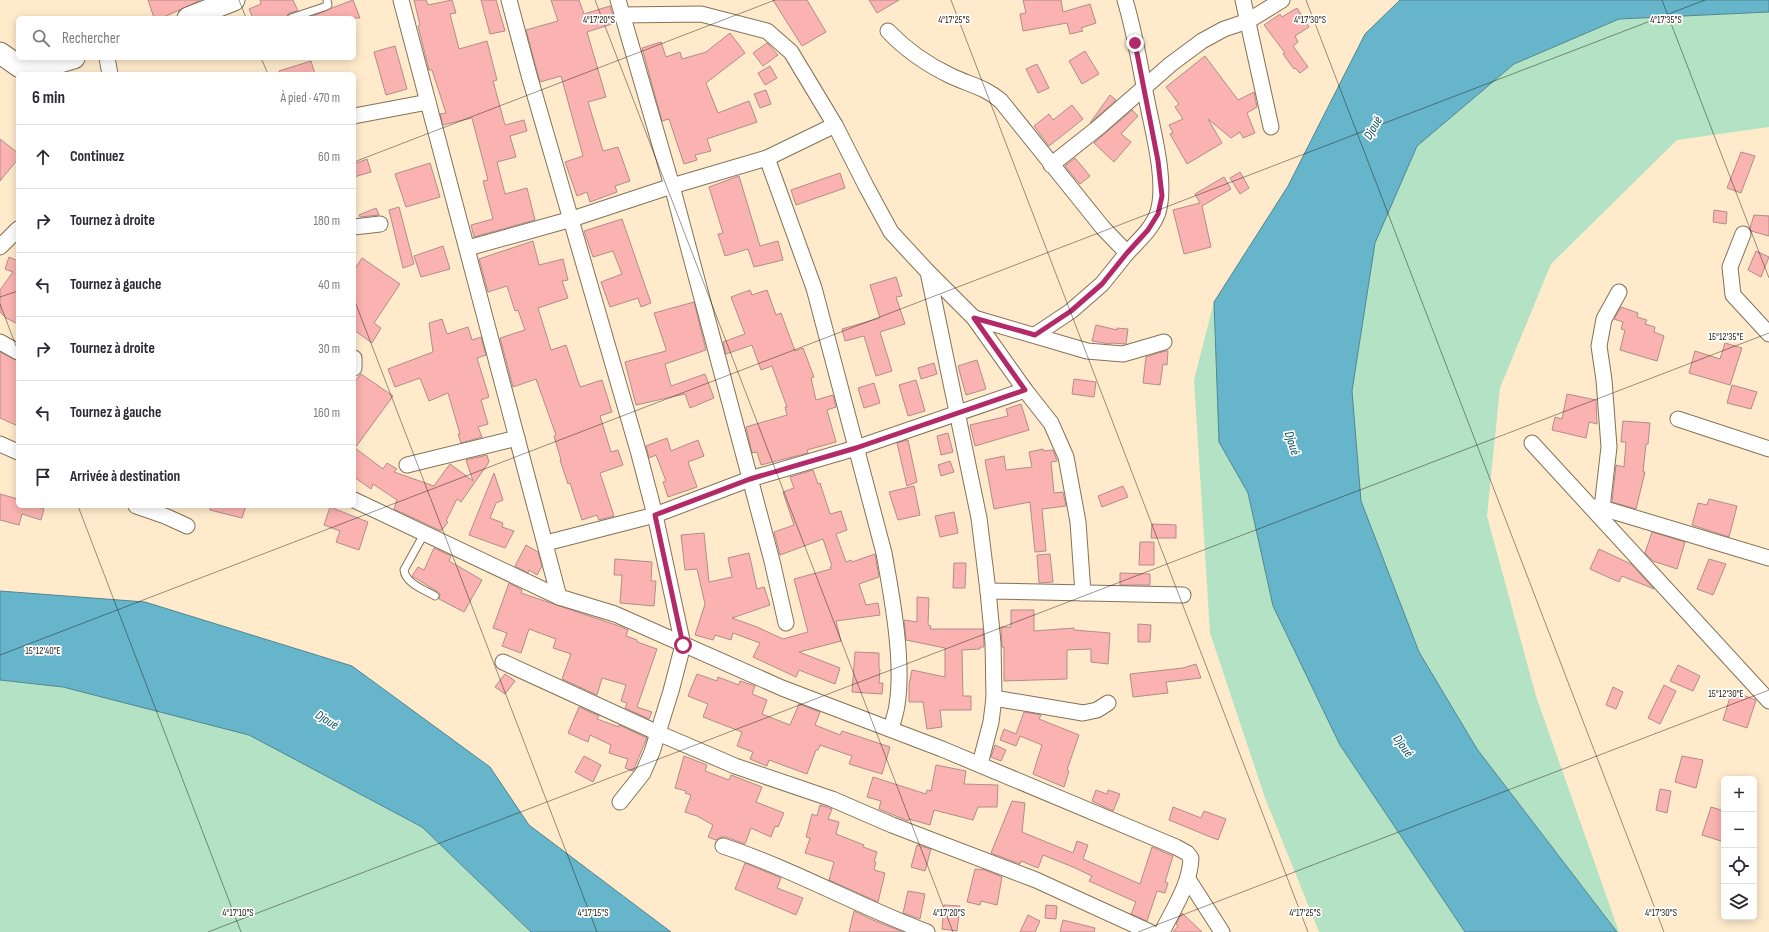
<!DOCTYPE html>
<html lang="fr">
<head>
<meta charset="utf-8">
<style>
  body { margin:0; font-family:"Sofia Sans Condensed",sans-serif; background:#f7f7f7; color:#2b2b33 }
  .controls { position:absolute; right:12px; bottom:12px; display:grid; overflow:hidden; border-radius:6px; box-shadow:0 2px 10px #0003 }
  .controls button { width:36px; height:36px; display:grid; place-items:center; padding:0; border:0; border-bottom:1px solid #e1e1e2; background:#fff; color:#2b2b33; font:20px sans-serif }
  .stop { position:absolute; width:12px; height:12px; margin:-9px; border:3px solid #b32a68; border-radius:50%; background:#fff }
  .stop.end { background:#b32a68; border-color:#fff; box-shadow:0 1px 4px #0008 }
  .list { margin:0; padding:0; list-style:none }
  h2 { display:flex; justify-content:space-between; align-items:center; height:52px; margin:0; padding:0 16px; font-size:17px }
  h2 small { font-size:13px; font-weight:400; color:#7c7c81 }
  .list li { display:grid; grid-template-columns:26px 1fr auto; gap:12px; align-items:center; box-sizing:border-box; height:64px; padding:0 16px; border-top:1px solid #e1e1e2 }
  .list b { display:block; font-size:15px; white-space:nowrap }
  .list em { font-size:13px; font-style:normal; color:#7c7c81 }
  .icon { flex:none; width:22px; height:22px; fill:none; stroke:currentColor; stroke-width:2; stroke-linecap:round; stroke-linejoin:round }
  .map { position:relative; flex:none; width:1769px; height:932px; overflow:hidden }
  .search { position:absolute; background:#fff; box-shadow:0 2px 10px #0003; left:16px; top:16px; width:340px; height:44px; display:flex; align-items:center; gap:10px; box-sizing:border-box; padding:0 14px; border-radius:6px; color:#7c7c81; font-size:15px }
  .panel { position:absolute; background:#fff; box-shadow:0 2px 10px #0003; left:16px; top:72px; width:340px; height:436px; border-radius:6px }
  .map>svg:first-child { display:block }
  .green { fill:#b3e3c4 }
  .water { fill:#66b5cb; stroke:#518692 }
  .building { fill:#fab3b0; stroke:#b28c8b }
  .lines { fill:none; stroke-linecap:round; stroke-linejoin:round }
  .lane-casing { stroke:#837256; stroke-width:9 }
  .street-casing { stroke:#837256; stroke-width:17 }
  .secondary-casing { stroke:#837256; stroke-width:23 }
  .lane { stroke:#fff; stroke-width:7 }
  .street { stroke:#fff; stroke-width:15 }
  .secondary { stroke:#fff; stroke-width:21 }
  .route { stroke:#b32a68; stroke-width:5 }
  .ticks { fill:none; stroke:#20190e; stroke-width:1; stroke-opacity:0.45 }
  .labels { text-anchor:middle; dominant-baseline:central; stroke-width:3.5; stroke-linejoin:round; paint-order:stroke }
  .water-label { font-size:13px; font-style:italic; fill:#094f5f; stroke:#fff }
  .ticks-label { font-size:10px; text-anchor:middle; fill:#20190e; stroke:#fff; stroke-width:3.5; stroke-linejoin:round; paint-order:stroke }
</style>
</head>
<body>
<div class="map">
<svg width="1769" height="932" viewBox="0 0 1769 932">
  <rect width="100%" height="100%" fill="#ffebcc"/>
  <g class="green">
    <path d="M1769,12v115l-92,13 -126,124 -51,124 -13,128 49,180 83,236h-2l-140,-183 -58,-97 -58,-151 -9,-110 23,-148 42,-97 97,-82 105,-45z"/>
    <path d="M1214,302l5,140 29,51 25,113 68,139 124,187h-146l-54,-134 -55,-165 -16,-253z"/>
    <path d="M0,680l63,7 186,48 173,92 109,105h-531z"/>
  </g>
  <g class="water">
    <path d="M1400,0h369v12l-150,7 -105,45 -97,82 -42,97 -23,148 9,110 58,151 58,97 140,183h-152l-125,-187 -67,-139 -25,-113 -29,-51 -5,-140 74,-116 77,-152z"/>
    <path d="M0,591l145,11 207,64 138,101 39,58 142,107h-140l-109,-105 -173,-92 -186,-48 -63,-7z"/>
  </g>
  <g class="building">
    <path d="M148,0h53l-39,18h-8z"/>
    <path d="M260,0h33l5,11 -9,2 -3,5h-33l-4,-9 12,-5z"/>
    <path d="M353,0l7,18h-52l24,-10z"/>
    <path d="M414,0h12l2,5 24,-5 4,13 -6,1 9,35 28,-8 10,39 -4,1 12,44 19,-5 3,11 -17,5 6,21 -19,5 8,32 22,-6 8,32 -61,17 -3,-12 22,-6 -10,-38 5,-1 -16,-62 -29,7 -3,-11 6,-1 -14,-43h-3l-11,-44 2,-1z"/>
    <path d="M481,0h15l9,31 -15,3z"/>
    <path d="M551,0h28l5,14 26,-8 5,17 -28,9 19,65 -18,5 15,49 15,-4 12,34 -15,5 2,6 -27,10 -3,-10 -10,4 -12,-34 18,-6 -22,-80 -21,6 -14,-52 32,-9z"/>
    <path d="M773,0h34l19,32 -24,14z"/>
    <path d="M869,0h30l-22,13z"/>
    <path d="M1023,0h38l2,12 27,-8 6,19 -15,5 2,3 -13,3 -3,-11 -44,8 -3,-17 6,-1z"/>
    <path d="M1297,8l12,19 -14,9 3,6 -5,4 15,21 -8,6 -5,-5 -1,1 -11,-15 2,-1 -21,-28 16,-11 2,3z"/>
    <path d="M730,33l15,20 -39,30 12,30 31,-12 8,21 -50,17 4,12 -16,4 2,5 -13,4 -15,-45 -7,2 -20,-73 19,-6 5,15 14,-5 2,7 24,-7z"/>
    <path d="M767,43l11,12 -15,11 -10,-13z"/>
    <path d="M395,46l12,43 -21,6 -12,-43z"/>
    <path d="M1085,51l14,23 -17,10 -13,-23z"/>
    <path d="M1205,56l33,44 16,-8 3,15 -10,6 8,20 -12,5 -3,-6 -9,6 -23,-19 14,24 -35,21 -17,-30 3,-1 -4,-8 14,-6 -8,-12 4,-3 -13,-17z"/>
    <path d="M311,61l4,13h-35l-1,-3z"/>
    <path d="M1037,64l12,24 -11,5 -12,-24z"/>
    <path d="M770,66l7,12 -12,7 -7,-12z"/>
    <path d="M766,90l5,14 -11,4 -6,-14z"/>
    <path d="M1110,95l6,5 -26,23z"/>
    <path d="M1072,105l11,14 -34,27 -15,-20 15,-12 4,6z"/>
    <path d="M1132,110l6,6 -17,18 10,8 -17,20 -20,-19z"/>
    <path d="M0,139l18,14v6l-18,22z"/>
    <path d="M1741,152l14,4 -14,37 -14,-5z"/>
    <path d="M1075,158l15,18 -10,8 -15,-18z"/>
    <path d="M367,159l4,13 -17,5v-13z"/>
    <path d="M430,163l10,34 -34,10 -11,-33z"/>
    <path d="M1240,172l9,16 -9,6 -10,-16z"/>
    <path d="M840,173l5,15 -49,17 -5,-15z"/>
    <path d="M739,176l21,70 18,-5 5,19 -29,7 -6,-18 -23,7 -7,-22 5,-1 -14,-46z"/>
    <path d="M1224,177l7,12 -29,17 9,41 -27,7 -11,-44 27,-7 -5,-9z"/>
    <path d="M399,207l15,57 -11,4 -14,-58z"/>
    <path d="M376,208l3,7 -19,2 -1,-2z"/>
    <path d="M1714,210l13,2 -1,12 -13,-2z"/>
    <path d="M1754,215l15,1v20l-18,-5 -1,-3z"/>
    <path d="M622,219l29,84 -10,4 -3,-9 -28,9 -9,-25 21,-8 -9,-23 -20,6 -9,-26z"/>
    <path d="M533,241l6,24 24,-6 5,21 -6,1 6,17 -30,10 13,42 15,-5 14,42 22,-7 10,32 -12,4 11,36 7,-2 5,15 -23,8 14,43 -15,4 -2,-5 -15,5 -12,-37 -2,1 -8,-24h1l-7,-24 2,-1 -20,-56 -23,8 -13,-49 25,-8 -7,-20 -3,1 -8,-25 -19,6 -9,-33z"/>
    <path d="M443,246l7,23 -29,8 -7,-21z"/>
    <path d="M1756,251l13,6 -8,20 -13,-7z"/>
    <path d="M9,257l9,4v63l-12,-6 -6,-6v-22l13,-18 -8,-3z"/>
    <path d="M362,258l38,26 -26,39 7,5 -9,15 -18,-13v-60z"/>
    <path d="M896,277l6,19 -6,1 9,27 -25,8 12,39 -16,5 -12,-40 -19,5 -3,-12 38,-11 -10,-33z"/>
    <path d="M750,290l2,5 15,-5 9,25 5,-2 14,38 8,-3 11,29 -3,1 5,22 17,-5 3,12 -9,3 9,32 -29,8 1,3 -47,12 -4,-13 -5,1 -6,-26 41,-12 -2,-8h2l-15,-41 -11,4 -9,-25 -26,9 -3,-12 22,-8 -14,-37z"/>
    <path d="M694,302l12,48 -41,14 6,22 34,-12 9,24 -24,10 -5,-14 -49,11 -11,-43 41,-11v-2l-12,-36z"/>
    <path d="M1621,307l17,6 -1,4 10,3 -2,4 10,3 -1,5 10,4 -7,25 -37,-11 5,-20 -4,-1 2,-7 -9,-3z"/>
    <path d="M442,319l5,15 21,-7 4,13 9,-3 5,18 -9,3 12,39 -8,3 7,24 -10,3 4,10 -21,6 -3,-9h2l-12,-41 -19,8 -9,-23 -25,9 -7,-18 45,-17 -4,-29z"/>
    <path d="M1096,325l21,5v-2l11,1 -2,15 -15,-1 -1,1 -18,-3z"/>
    <path d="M1725,343l17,5 -12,37 -41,-12 6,-22 25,8z"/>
    <path d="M1165,351h3l-1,14 -4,-1 -3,21 -17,-2 3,-26z"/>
    <path d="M0,352l18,9v65l-18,-8z"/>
    <path d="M977,360l9,29 -20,6 -8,-29z"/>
    <path d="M934,363l3,11 -16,5 -3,-11z"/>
    <path d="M361,374l32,22 -38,52 28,21 4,-6 10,6 -3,3 40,14 16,-22 23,17 -7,-21 21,-5 2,7 -28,40 -4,-3 -11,22 2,1 -7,9 -47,-22 3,-9 -24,-16 -2,5 -17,-12v-95z"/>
    <path d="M1074,379l22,3 -2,15 -22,-3z"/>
    <path d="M916,380l9,31 -17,5 -9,-31z"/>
    <path d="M874,383l6,20 -16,5 -6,-20z"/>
    <path d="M1732,385l25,7 -6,17 -24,-6z"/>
    <path d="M1567,394l29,6 1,24 -8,-2 -3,16 -34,-8 3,-13 7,2z"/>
    <path d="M1021,404l8,26 -54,16 -5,-21 38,-9 -2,-7z"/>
    <path d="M1623,421l27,2 -2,21h-2l-3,28h2l-9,37 -24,-7 4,-37 8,2 2,-25h-5z"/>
    <path d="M948,433l5,19 -12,3 -4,-19z"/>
    <path d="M667,438l4,13 27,-11 6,16 -16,6 9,25 -29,10 -5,-15 3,-1 -10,-26 -7,3 -3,-12z"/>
    <path d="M908,440l9,42 -10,4 -10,-43z"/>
    <path d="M1043,449v2l10,-1 2,5 2,6 -6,1 3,31 9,-1 3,14 -24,3 4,42 -11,1 -5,-50 -36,7 -9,-49 19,-4 2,14 26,-3 -3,-15z"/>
    <path d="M950,461l4,11 -13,4 -3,-11z"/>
    <path d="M813,470l5,14 2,-1 10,31 11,-3 6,19 -11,4 10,28 5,-2 1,2 23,-8 4,23 -20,7 7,21 12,-2 2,12 -44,6 5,20 -42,11 41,16 -5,16 -36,-14 -3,7 -43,-20 7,-14 -27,-10 -2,7 -16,-5 -2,5 -18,-5 10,-31 -8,-35 -12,1 -4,-35 23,-2 5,49 23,-5 -4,-19 21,-5 8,36 7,-2 6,18 -38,13 25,9 26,12 25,-7 -14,-53 37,-10 -1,-2 2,-1 -9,-27 -43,16 -6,-23 20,-7 -11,-33 11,-4 -4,-11z"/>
    <path d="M494,473l9,27 -7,3 -6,15 13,5 -1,4 12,4 -9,17 -36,-13z"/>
    <path d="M914,486l6,29 -22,5 -9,-28z"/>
    <path d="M1123,486l5,11 -26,10 -4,-11z"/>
    <path d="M0,494l18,5v7h17l9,3 -3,11 -19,-6 -3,11 -19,-5z"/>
    <path d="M1709,499l28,7 -8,31 -37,-12 6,-22 9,2z"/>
    <path d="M210,506h36l-4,12 -32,-8z"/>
    <path d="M330,507l38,15 -9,28 -23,-8 4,-11 -16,-6z"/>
    <path d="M954,512l4,21 -18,4 -5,-21z"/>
    <path d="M1152,524l24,1v13h-25z"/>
    <path d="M1652,532l33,10 -8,27 -24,-8 -8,-8z"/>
    <path d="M1140,542h14v23h-15z"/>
    <path d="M526,545l12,7 4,14 -5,9 -8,-5 -1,3 -13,-7z"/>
    <path d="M434,548l17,8 -2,5 33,19 -18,32 -25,-13 1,-5 -2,-2 -26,-16 6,-9 6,3z"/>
    <path d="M1599,549l32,15 23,25 -32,-13 -3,6 -29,-13z"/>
    <path d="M1050,554l3,28 -14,1 -2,-28z"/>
    <path d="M615,559l37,3 -1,19h5l-2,25 -34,-3 2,-28h-8z"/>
    <path d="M1709,559l17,5 -13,31 -16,-6z"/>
    <path d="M954,563h12l-1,25h-12z"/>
    <path d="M1120,573l30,1v11h-30z"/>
    <path d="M509,583l13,7 -1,3 98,33 9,4 -2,6 11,4v2l20,7 -20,58 15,5 -3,7 -24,-11 2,-5 -6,-2 5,-16 -24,-7 -5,17 -35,-16 9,-25 -18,-6 3,-9 -27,-10 -8,24 -19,-7 5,-13 -14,-5z"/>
    <path d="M917,597l12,1 -1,27 3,1 -1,3h53l1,15v3h-4v2l-18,1 1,46h8v14h-31l2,17 -15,2 -4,-27h-14v-17l3,-15 33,7v-29l-39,-8 -2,-20 13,2z"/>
    <path d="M1011,610h23v21l40,-3v2l36,3 -2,31 -17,-2v-13l-24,1v29l-63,2v-34h-2l-1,-20h10z"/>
    <path d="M1138,624l13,1 -1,17h-12z"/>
    <path d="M855,652l24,1v16h1l-1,14h4l-1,11 -30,-2z"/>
    <path d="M1196,664l5,14 -35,4 2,11 -35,4 -3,-23 53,-6z"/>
    <path d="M1678,665l22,11 -7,15 -23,-10z"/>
    <path d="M505,674l10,7 -10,13 -10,-7z"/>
    <path d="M697,674l20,7 1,-4 21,8 1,-4 15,5 -3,8 15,6 -5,14 28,11 9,-21 21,8 -5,13 25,10 2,-4 48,16 -8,27 -33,-10 3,-8 -32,-11 -2,5h-2l-9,24 -38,-14 -2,6 -17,-7 3,-7 -16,-6 5,-14 -39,-15 5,-13 -20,-8z"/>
    <path d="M1664,685l12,6 -16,33 -12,-6z"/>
    <path d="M1613,687l10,5 -7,17 -10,-4z"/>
    <path d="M1732,691l24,9 -9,28 -24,-8z"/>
    <path d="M579,707l20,9 -2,3 22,8v-2l28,13 -14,33 -8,-3 3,-9 -19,-6 2,-8 -21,-10 -2,7 -20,-9z"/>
    <path d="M1024,712l17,3 -2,4 40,16 -12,35 2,1 -5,16 -31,-13 9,-29 -22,-9 -4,10 -16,-6 4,-11 12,5z"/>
    <path d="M995,745l11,5 -5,11 -10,-4z"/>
    <path d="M584,756l17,9 -8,17 -18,-10z"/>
    <path d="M684,756l23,9 -2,6 24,9 2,-5 31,12 -6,15 28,11 -6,14 -3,-1 -4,11 -20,-9 -6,16 -19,-7h-5l-5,3 -8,-3 5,-12 -16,-9 -12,-4 6,-17 -6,-2 1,-2 -11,-3z"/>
    <path d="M1682,756l21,4 -7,28 -21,-6z"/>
    <path d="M936,765l30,6 -2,13 34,1 -1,22h-19l-5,13 -39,-10 -4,15 -21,-6 -1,2 -29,-12 2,-8 -14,-4 6,-20 53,17 1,-4 4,1z"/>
    <path d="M1660,789l11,2 -4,22 -11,-3z"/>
    <path d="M1096,790l11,4 1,-4 12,4 -7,17 -21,-10z"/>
    <path d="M1012,801l13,2 -3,29 51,21 4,-12 11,4 -5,14 57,25 12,-37 21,9 -8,26 3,1 -3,10 -8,-2 -10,30 -16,-7 5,-12 -47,-21 3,-5 -19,-9 -30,-12 -5,13 -17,-7 -1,3 -29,-11z"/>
    <path d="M820,805l12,4 -4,10 11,3 -3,12 28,11 -1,2 14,5 -3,10h2l-2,8 11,3 -7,29 -49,-22 5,-18 -29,-9 5,-15 -4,-1 6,-23 5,2z"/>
    <path d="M1173,807l28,11 3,-7 22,8 -8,21 -49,-20z"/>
    <path d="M1711,807l13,4v31l-22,-7z"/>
    <path d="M917,845l14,4 -6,22 -14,-4z"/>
    <path d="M745,863l36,15 -4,10 26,10 -7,17 -61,-26z"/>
    <path d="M975,869l10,1 17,7 -5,28 -16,-4 -1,4 -13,-3z"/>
    <path d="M908,891l17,3 -5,25 -17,-6z"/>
    <path d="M944,905l16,1 -3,25 -15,-2z"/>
    <path d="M1046,905l11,1 -1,13 -11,-1z"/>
    <path d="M854,911l19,9 30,12h-54z"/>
    <path d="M1182,913l20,19h-29l5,-6 -2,-2z"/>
    <path d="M1028,915l12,6 -5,11h-15z"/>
    <path d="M1063,920l32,8 -1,4h-34z"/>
  </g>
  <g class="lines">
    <defs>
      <g id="lane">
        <path d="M291,18l33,-11 4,-2 -1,-5"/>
        <path d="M424,534l-20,36c1,13 21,20 31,26"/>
      </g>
      <g id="street">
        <path d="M401,0l158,597"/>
        <path d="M509,0l20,75 110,379 16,61 28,130 -12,46 -19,61 -9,21 -23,29"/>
        <path d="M618,0l54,186 100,375 14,62"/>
        <path d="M1125,0c10,33 15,67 22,101 6,31 20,81 11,111 -5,16 -20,29 -31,41"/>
        <path d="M1243,0l28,127"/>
        <path d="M622,15l79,-1 66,17 24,21 44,73 31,61 25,46 37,40 51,246 9,73 5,52 1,55 -3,24 -11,42"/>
        <path d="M888,31c18,19 40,34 63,45 19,9 34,11 50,25l102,127 24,25 -25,31 -31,27 -36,24"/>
        <path d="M107,58l3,16"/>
        <path d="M354,116l74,-14"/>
        <path d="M767,158l47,130 70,265c8,44 20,108 13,152 -1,8 -4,16 -6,24"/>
        <path d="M1051,165l48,-38 72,-63 31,-23 22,-12 24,-8 34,-21"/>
        <path d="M354,227l26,-3"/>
        <path d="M1743,234l-13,33 3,28 36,39"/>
        <path d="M0,247l18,-18"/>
        <path d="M468,248l104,-29 100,-33 95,-28 68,-33"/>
        <path d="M928,272l46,46 51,72 26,33 15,34 12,65 5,71"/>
        <path d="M974,318l113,33 36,3 41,-12"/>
        <path d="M0,342l18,10"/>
        <path d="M354,358v10"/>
        <path d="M1678,419l91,30"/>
        <path d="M1532,443l237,258"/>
        <path d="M0,444l18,8"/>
        <path d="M407,465l110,-27"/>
        <path d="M354,500l205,97 56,17 167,74 160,61 234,98 11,6 4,5c-1,26 -17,50 -29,74"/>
        <path d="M136,506l29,10 22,10"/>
        <path d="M1593,507l9,1 167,50"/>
        <path d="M1602,508l7,-61 -5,-67 -5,-34 5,-27 15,-27"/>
        <path d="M546,543l109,-28 95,-36 106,-31 169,-58"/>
        <path d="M988,591l195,4"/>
        <path d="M503,662l155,71 77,33 97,33 60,26 144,55 114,52"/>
        <path d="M994,698l89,15 14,-3 11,-7"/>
        <path d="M723,846c70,23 135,60 204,86"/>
        <path d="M1188,879l34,53"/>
      </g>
      <g id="secondary">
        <path d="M188,18l46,-18"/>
        <path d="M0,53l20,14h23l31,-9"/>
      </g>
    </defs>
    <use href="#lane" class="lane-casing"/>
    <use href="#street" class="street-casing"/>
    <use href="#secondary" class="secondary-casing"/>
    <use href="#lane" class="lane"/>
    <use href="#street" class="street"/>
    <use href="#secondary" class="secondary"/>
  </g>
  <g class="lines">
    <path class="route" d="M683,645l-28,-130 95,-36 106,-31 169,-58 -51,-72 61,17 36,-24 31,-27 25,-31 21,-23 10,-16 4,-18 -4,-35 -23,-118"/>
  </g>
  <path class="ticks" d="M239,0l7,18M595,0l358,932M951,0l357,932M1306,0l358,932M1662,0l107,278M261,58l7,16M354,162l421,-162M0,297l18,-6M354,299l243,633M0,304l18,47M78,506l163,426M0,655l1705,-655M208,932l1561,-599M1138,932l631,-242"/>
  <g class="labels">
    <g class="water-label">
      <text transform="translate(1373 128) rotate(-60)">Djoué</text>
      <text transform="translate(1292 443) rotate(72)">Djoué</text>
      <text transform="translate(327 720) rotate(32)">Djoué</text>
      <text transform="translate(1403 746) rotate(54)">Djoué</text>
    </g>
  </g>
  <g class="ticks-label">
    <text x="599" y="23">4°17'20"S</text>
    <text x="954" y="23">4°17'25"S</text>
    <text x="1310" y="23">4°17'30"S</text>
    <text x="1666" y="23">4°17'35"S</text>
    <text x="1726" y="340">15°12'35"E</text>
    <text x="43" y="654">15°12'40"E</text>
    <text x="1726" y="697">15°12'30"E</text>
    <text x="238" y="916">4°17'10"S</text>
    <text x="593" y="916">4°17'15"S</text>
    <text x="949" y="916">4°17'20"S</text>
    <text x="1305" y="916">4°17'25"S</text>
    <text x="1661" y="916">4°17'30"S</text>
  </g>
</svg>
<div class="controls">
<button>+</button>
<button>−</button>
<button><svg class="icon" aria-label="locate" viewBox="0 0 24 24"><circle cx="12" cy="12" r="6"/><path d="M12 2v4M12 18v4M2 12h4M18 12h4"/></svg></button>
<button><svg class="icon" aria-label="layers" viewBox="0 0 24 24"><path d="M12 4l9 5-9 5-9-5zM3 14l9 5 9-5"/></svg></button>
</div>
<div class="stop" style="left:683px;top:645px"></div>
<div class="stop end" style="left:1135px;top:43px"></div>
<div class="search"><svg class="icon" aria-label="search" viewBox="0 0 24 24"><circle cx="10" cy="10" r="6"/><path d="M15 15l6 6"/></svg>Rechercher</div>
<section class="panel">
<h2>6 min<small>À pied · 470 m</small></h2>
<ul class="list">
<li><svg class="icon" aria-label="ahead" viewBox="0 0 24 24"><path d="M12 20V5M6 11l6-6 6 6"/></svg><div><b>Continuez</b></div><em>60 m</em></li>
<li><svg class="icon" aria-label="right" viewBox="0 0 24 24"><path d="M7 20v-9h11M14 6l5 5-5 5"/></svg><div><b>Tournez à droite</b></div><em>180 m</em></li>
<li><svg class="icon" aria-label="left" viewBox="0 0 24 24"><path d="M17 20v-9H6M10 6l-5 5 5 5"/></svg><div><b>Tournez à gauche</b></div><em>40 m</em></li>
<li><svg class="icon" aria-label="right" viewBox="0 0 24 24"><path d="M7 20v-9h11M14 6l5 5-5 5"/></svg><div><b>Tournez à droite</b></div><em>30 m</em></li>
<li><svg class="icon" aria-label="left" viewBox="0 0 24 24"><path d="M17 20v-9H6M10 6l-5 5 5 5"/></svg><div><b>Tournez à gauche</b></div><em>160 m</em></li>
<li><svg class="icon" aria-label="arrive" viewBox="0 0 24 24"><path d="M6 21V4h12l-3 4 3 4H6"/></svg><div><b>Arrivée à destination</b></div></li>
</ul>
</section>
</div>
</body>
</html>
